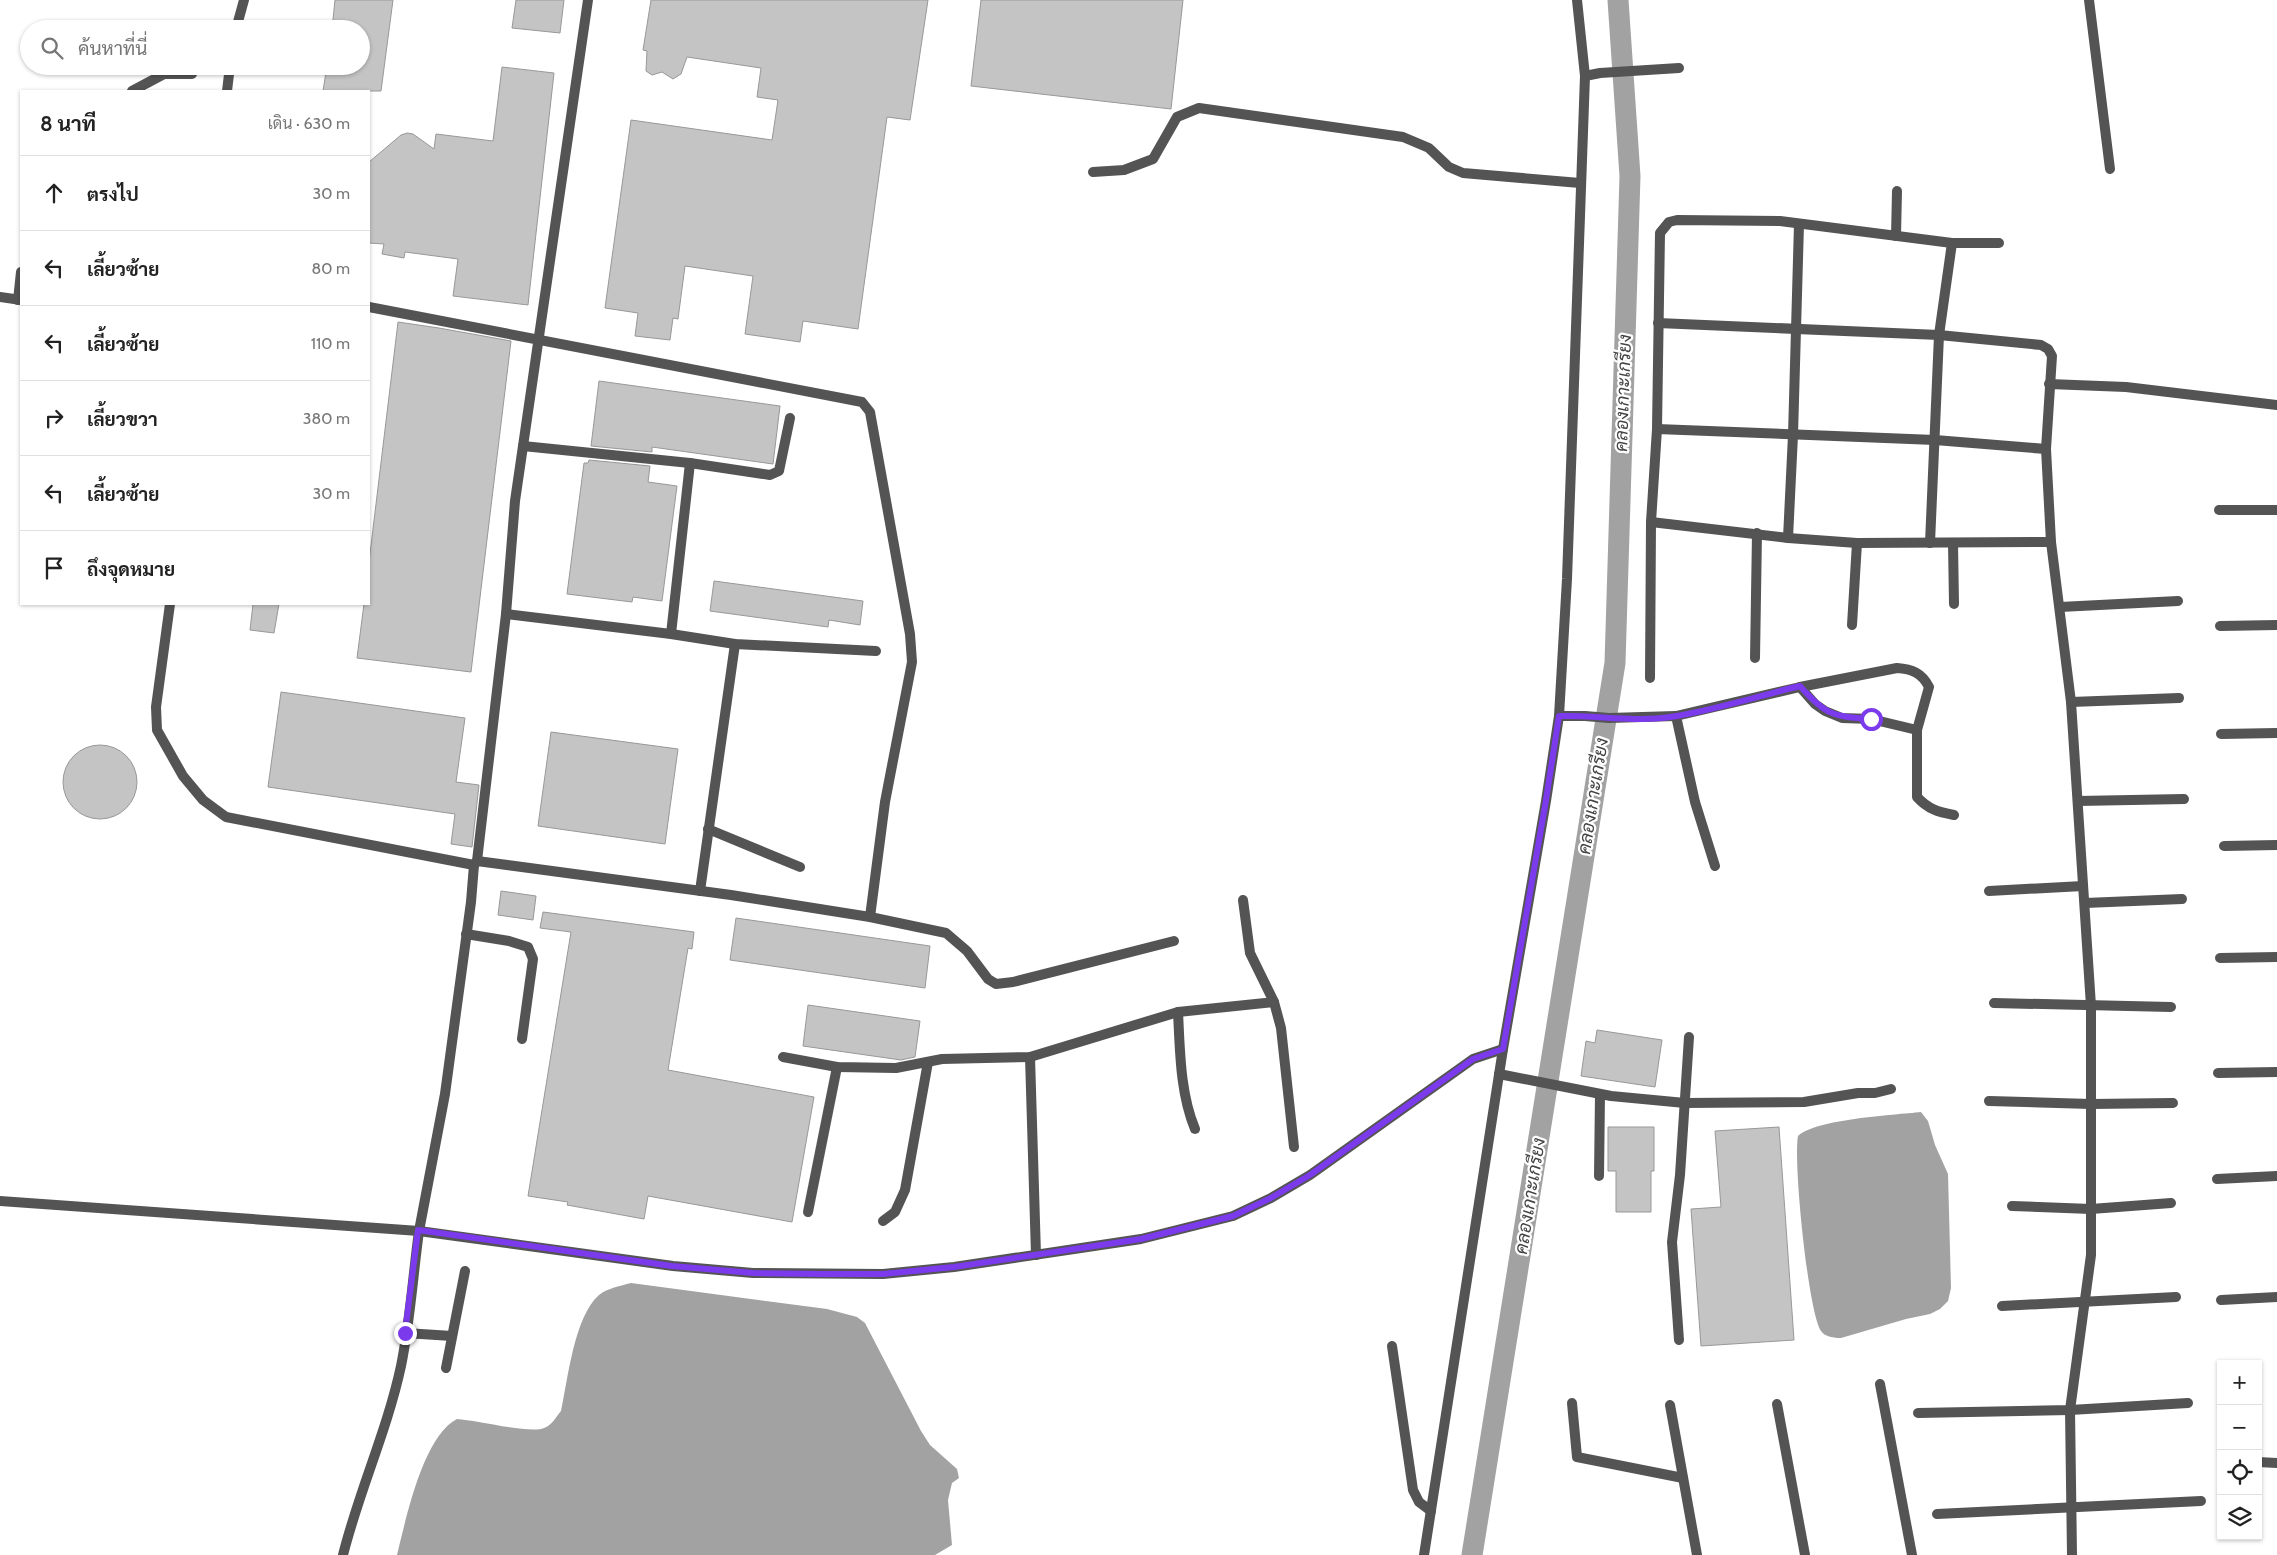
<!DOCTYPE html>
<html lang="th">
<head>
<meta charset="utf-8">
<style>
  body { margin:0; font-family:Cabin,Sarabun,sans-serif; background:#f2f2f2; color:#222 }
  .controls { position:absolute; right:15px; bottom:15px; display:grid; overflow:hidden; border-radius:0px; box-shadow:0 1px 4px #0004 }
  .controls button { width:45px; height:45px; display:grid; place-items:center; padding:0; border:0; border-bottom:1px solid #e0e0e0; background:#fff; color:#222; font:25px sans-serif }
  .stop { position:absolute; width:15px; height:15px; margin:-11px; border:4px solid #7c3aed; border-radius:50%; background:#fff }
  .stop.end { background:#7c3aed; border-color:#fff; box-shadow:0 1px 5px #0008 }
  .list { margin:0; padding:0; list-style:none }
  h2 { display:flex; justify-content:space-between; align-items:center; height:65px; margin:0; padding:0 20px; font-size:21px }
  h2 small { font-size:16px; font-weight:400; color:#767676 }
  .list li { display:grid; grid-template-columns:32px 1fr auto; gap:15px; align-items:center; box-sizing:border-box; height:75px; padding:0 20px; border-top:1px solid #e0e0e0 }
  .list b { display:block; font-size:19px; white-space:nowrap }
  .list em { font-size:16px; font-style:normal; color:#767676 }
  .icon { flex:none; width:28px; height:28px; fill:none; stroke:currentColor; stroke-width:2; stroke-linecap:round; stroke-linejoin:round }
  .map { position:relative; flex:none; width:2277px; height:1555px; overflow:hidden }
  .search { position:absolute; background:#fff; box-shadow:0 1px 4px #0004; left:20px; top:20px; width:350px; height:55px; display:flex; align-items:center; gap:12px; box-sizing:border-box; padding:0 18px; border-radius:28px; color:#767676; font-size:19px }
  .panel { position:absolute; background:#fff; box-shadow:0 1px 4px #0004; left:20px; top:90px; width:350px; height:515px; border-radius:0px }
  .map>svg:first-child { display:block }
  .water { fill:#a2a2a2 }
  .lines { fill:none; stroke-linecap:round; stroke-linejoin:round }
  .canal { stroke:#a2a2a2; stroke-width:21 }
  .building { fill:#c4c4c4; stroke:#989898 }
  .service { stroke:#545454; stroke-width:10 }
  .minor { stroke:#545454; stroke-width:10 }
  .route { stroke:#7c3aed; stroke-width:6 }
  .labels { text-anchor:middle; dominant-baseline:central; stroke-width:4.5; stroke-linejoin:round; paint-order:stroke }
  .water-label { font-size:18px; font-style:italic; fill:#434343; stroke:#fff }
</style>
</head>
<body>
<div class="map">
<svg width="2277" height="1555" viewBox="0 0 2277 1555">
  <rect width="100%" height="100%" fill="#fff"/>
  <g class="water">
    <path d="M1921,1112l7,9 7,24 13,29 3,114 -3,13 -8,8 -10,5 -24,5 -65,19c-7,0 -16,-1 -20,-7 -13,-20 -28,-170 -23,-195 18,-17 96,-21 123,-24z"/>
    <path d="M631,1283l196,26 30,8 8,6 56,108 9,14 27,24 2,9 -7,5 -4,17 4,45 -17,10h-538c9,-36 26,-119 60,-136 19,1 73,15 87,9 8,-3 12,-11 17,-17 7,-32 13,-94 38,-116 9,-7 21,-9 32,-12z"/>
  </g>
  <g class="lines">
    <path class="canal" d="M1472,1555l143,-892 15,-487 -12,-176"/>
  </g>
  <g class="building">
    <path d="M335,0h58l-12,91h-58l4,-25h34v-37h-29z"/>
    <path d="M516,0h48l-4,33 -48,-5z"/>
    <path d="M651,0h277l-18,120 -23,-3 -29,212 -55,-8 -3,21 -55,-8 8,-58 -68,-10 -7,53 -5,-1 -3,22 -35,-4 3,-23 -33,-5 26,-188 141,20 6,-40 -21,-3 4,-29 -74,-11 -6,17 -8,5 -11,-7 -10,3 -6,-4 1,-20 -4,-1z"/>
    <path d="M981,0h202l-12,109 -200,-23z"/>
    <path d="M502,67l52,6 -26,232 -75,-9 5,-37 -53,-7 -1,6 -22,-4 2,-10 -15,-1v-81l32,-27 6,-2 6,1 21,15 2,-15 57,7z"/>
    <path d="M398,322l41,6 72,13 -40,331 -114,-14 7,-54h5v-42z"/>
    <path d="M599,381l181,25 -7,58 -121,-17v5l-61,-6z"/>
    <path d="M589,460l61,6 -2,16 29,4 -15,115 -29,-4 -1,5 -65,-8 17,-131h4z"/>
    <path d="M714,581l149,20 -3,24 -31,-5 -1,7 -118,-16z"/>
    <path d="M253,604h26l-5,29 -24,-3z"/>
    <path d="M281,692l184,26 -9,64 23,3 -7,62 -21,-3 4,-30 -187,-27z"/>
    <path d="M551,732l127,17 -13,95 -127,-18z"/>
    <circle cx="100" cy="782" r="37"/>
    <path d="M501,891l35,5 -3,24 -35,-5z"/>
    <path d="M543,912l151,20 -2,17 -4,-1 -20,122 146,27 -22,125 -144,-26 -4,23 -77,-14 1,-3 -40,-6 43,-264 -31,-4z"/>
    <path d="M736,918l194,28 -5,42 -195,-28z"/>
    <path d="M808,1005l112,16 -5,36 -14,3 -98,-14z"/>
    <path d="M1597,1030l65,10 -7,47 -74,-11 5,-35 9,2z"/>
    <path d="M1608,1127h46v44h-3v41h-35v-41h-8z"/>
    <path d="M1779,1127l15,213 -93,6 -10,-137 30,-2 -6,-76z"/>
  </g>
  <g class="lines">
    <g class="service">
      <path d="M2089,0l21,169"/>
      <path d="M236,29l8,-29"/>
      <path d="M1585,76l15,-3 79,-5"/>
      <path d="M132,91l32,-17h28"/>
      <path d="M227,91l3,-25"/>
      <path d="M1093,172l31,-2 29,-11 24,-42 22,-9 204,29 26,11 20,19 14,6 117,10"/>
      <path d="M0,297l21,3"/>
      <path d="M18,300l3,-28"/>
      <path d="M369,307l493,95 8,10 40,222 2,28 -27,140 -15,115"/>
      <path d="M523,446l167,17 80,12 9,-4 11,-53"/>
      <path d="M170,604l-14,103 1,23 26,46 20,24 23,17 248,48"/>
      <path d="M506,614l165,20 64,10 141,7"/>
      <path d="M671,634l19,-171"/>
      <path d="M1800,687l15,17 10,7 17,7 29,1 46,11"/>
      <path d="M1559,716h26l24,2 67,-2 124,-29 97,-19c15,1 25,5 32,19l-12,43v67c11,12 21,15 37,18"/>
      <path d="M1676,716l19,86 20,64"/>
      <path d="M708,829l92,38"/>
      <path d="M477,861l254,34 139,22 76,16 21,18 21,28 8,5 17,-2 161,-41"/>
      <path d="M700,891l35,-247"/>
      <path d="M466,934l43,7 19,6 5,12 -11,80"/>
      <path d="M1274,1002l7,26 13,119"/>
      <path d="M1178,1012c2,38 2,81 17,117"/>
      <path d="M783,1057l54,10 59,1 46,-9 88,-2 148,-45 96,-10 -24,-49 -7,-53"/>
      <path d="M1030,1057l6,198"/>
      <path d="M1499,1074l112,22 74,7 119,-1 54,-9h17l16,-4"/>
      <path d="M1599,1176l1,-82"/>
      <path d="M808,1212l29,-145"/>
      <path d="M883,1221l12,-9 10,-22 23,-128"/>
      <path d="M419,1231l26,-137 26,-192 3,-37 3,-4 29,-247 9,-113 73,-501"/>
      <path d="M405,1333l47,3"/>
      <path d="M1679,1340l-7,-98 8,-67 9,-138"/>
      <path d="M446,1368l19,-97"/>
    </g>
    <g class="minor">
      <path d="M1896,236l1,-45"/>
      <path d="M1658,323l281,12 102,10 7,4 4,7 -6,93 5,93 20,160 20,304v249l-21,155 2,145"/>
      <path d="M2049,384l77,3 151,18"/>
      <path d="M1657,429l278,11 111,9"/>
      <path d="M2219,510h58"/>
      <path d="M1651,522l137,16 69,5 194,-1"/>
      <path d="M1788,538l5,-103 6,-211"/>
      <path d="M1930,543l9,-208 13,-92"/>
      <path d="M1953,543l1,61"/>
      <path d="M2060,607l118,-6"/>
      <path d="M1852,625l5,-82"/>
      <path d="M2220,626l57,-1"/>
      <path d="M1755,658l2,-125"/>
      <path d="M1650,678l1,-156 6,-93 3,-196 9,-11 8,-2 103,1 172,22h47"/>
      <path d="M2071,702l108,-4"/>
      <path d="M2221,734l56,-1"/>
      <path d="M2078,801l106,-2"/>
      <path d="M2224,846l53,-1"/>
      <path d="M1989,891l94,-5"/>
      <path d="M2085,903l97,-4"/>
      <path d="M2220,958l57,-1"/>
      <path d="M1994,1003l177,4"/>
      <path d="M2218,1073l59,-1"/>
      <path d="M1989,1101l102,3 82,-1"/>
      <path d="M2217,1179l60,-3"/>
      <path d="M0,1201l419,30 254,35 80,7 130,1 71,-7 187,-28 92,-23 38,-18 39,-23 163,-116 30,-10"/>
      <path d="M2012,1206l79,3 80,-6"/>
      <path d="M2221,1300l56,-3"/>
      <path d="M2002,1306l174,-9"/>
      <path d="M1392,1346l21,144 6,12 12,9"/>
      <path d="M1880,1384l32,171"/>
      <path d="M1572,1403l5,54 106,21"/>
      <path d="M1777,1404l28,151"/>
      <path d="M1670,1405l27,150"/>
      <path d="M1918,1413l152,-3 118,-7"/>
      <path d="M2258,1462l19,1"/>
      <path d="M1937,1514l264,-13"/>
      <path d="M343,1555c16,-64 44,-124 58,-189 9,-44 12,-91 18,-135"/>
      <path d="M1424,1555l79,-506 43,-248 13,-85 8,-137 18,-503 -8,-76"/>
    </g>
  </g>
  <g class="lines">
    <path class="route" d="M405,1333l13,-103 254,36 81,7 69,1h61l71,-7 187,-28 92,-23 38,-18 39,-23 163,-116 30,-10 43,-249 13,-84c39,-1 79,7 118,0 41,-7 82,-20 123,-30 25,29 34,31 71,33"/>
  </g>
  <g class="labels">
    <g class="water-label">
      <text transform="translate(1623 393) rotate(-88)">คลองเกาะเกรียง</text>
      <text transform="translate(1593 796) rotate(-81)">คลองเกาะเกรียง</text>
      <text transform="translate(1530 1196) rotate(-81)">คลองเกาะเกรียง</text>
    </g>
  </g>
</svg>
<div class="controls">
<button>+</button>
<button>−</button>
<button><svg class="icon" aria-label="locate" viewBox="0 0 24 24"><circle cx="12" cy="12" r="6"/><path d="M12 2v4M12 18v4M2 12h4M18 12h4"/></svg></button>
<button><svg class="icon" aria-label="layers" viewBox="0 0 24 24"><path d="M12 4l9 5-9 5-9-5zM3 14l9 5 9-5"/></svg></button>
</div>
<div class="stop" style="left:1871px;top:719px"></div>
<div class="stop end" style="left:405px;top:1333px"></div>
<div class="search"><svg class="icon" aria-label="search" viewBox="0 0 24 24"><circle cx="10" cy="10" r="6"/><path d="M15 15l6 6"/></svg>ค้นหาที่นี่</div>
<section class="panel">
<h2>8 นาที<small>เดิน · 630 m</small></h2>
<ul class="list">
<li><svg class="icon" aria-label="ahead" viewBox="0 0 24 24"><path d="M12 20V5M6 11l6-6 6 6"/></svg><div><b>ตรงไป</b></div><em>30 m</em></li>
<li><svg class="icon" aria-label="left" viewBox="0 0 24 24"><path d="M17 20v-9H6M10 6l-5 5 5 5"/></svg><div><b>เลี้ยวซ้าย</b></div><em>80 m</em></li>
<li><svg class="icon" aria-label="left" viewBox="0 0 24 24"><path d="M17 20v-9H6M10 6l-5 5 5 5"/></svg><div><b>เลี้ยวซ้าย</b></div><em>110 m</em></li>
<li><svg class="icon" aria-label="right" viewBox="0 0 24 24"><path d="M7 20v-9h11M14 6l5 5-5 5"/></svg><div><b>เลี้ยวขวา</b></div><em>380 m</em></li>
<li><svg class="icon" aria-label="left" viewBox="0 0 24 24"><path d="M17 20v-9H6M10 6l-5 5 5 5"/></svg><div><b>เลี้ยวซ้าย</b></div><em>30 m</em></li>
<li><svg class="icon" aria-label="arrive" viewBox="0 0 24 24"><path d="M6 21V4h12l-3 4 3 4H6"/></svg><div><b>ถึงจุดหมาย</b></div></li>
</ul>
</section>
</div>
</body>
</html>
